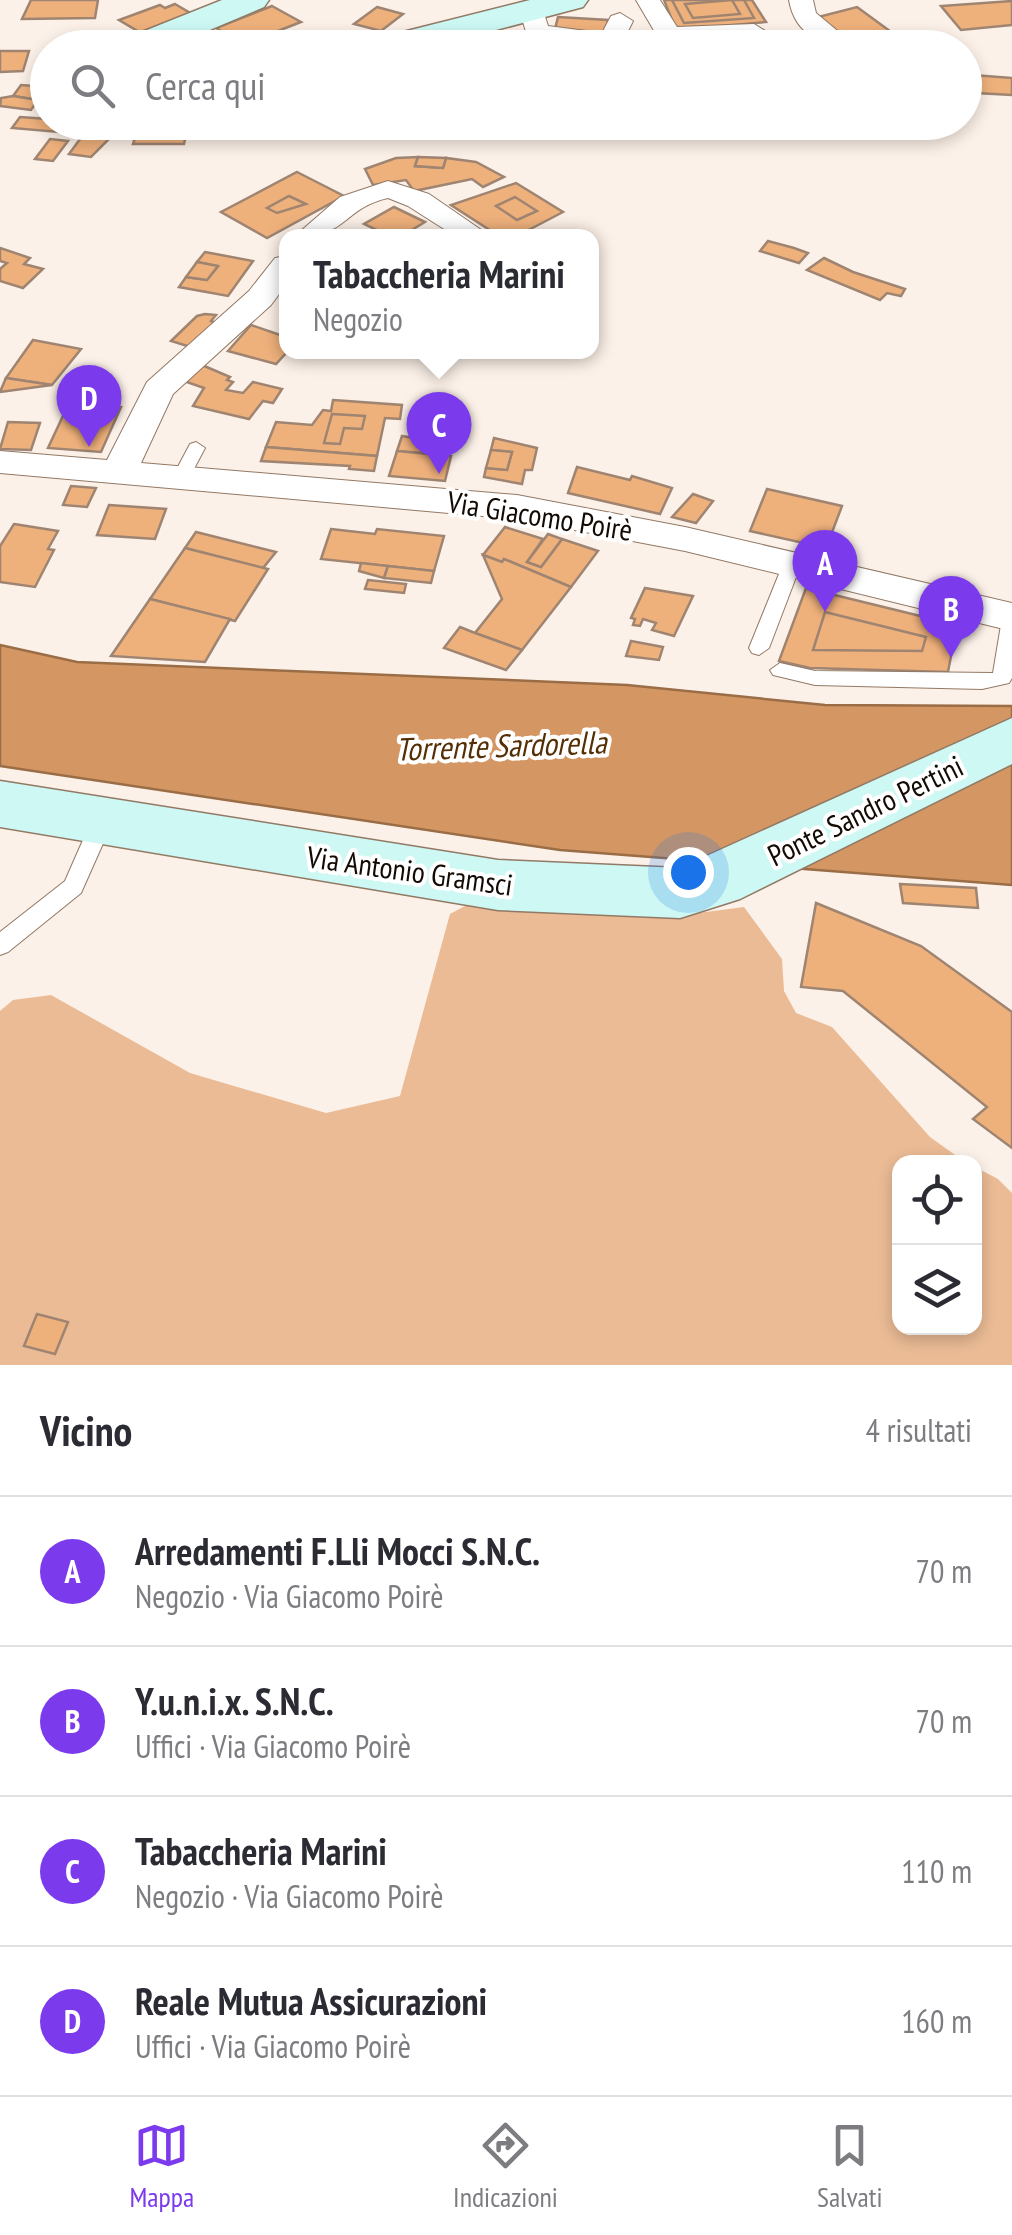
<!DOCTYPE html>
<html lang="it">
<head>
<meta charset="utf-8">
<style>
  body { margin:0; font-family:"PT Sans Narrow",sans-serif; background:#f2f2f3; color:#2b2b33 }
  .controls { position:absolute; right:30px; bottom:30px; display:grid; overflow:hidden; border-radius:20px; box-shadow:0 5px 15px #0003 }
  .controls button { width:90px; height:90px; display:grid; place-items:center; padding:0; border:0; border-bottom:2px solid #e1e1e2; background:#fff; color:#2b2b33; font:50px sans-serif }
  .you { position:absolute; left:688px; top:872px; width:35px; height:35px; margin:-25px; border:8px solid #fff; border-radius:50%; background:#1a73e8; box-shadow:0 0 0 15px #1a73e833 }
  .badge { display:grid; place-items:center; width:65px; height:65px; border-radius:50%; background:#7c3aed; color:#fff; font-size:32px; font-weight:700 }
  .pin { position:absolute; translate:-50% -82px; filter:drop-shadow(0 2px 5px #0008) }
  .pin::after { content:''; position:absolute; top:52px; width:35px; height:30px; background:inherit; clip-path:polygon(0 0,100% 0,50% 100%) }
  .popup { position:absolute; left:279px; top:229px; width:320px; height:130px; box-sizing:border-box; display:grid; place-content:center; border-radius:20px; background:#fff; filter:drop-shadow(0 2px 8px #0005); font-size:32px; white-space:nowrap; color:#7c7c81 }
  .popup b { font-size:38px; color:#2b2b33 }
  .popup::after { content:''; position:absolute; left:50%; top:100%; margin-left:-20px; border:20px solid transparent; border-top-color:#fff }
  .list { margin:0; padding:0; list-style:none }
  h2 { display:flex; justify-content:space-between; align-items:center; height:130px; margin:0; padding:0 40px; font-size:42px }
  h2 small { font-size:32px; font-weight:400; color:#7c7c81 }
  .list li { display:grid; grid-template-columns:65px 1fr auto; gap:30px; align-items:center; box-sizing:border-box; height:150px; padding:0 40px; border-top:2px solid #e1e1e2 }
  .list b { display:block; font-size:38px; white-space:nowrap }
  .list p { margin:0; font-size:32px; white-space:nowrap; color:#7c7c81 }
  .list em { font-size:32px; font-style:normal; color:#7c7c81 }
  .icon { flex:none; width:55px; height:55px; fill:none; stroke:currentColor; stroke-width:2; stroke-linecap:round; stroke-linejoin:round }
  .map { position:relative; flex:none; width:1012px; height:1365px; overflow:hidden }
  .search { position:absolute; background:#fff; box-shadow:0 5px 15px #0003; left:30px; right:30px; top:30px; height:110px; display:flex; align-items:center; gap:25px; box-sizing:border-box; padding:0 35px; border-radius:55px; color:#7c7c81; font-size:38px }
  .sheet { height:730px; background:#fff }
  nav { display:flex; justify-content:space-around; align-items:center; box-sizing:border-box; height:140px; border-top:2px solid #e1e1e2; background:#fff; font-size:28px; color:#7c7c81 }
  nav a { display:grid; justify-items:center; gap:5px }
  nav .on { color:#7c3aed }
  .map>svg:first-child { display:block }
  .green { fill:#eabb95 }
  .water { fill:#d49763; stroke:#9a6d46; stroke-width:2.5 }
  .building { fill:#efb17c; stroke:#9f8571; stroke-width:2.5 }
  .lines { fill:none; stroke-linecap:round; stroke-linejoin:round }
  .lane-casing { stroke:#927965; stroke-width:2 }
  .street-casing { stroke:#927965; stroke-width:2 }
  .secondary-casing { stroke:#927965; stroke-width:3 }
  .lane { fill:#fff; fill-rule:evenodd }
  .street { fill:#fff; fill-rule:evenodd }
  .secondary { fill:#cdf8f3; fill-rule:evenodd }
  .labels { text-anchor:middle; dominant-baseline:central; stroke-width:8; stroke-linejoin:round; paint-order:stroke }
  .street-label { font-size:30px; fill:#130a04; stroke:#fff }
  .water-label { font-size:32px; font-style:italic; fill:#562e03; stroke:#fff }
</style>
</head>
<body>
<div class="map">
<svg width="1012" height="1365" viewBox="0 0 1012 1365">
  <rect width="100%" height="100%" fill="#fcf1e8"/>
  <path class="green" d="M480,898l188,19 76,-10 38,52 2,32 12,22 36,14 98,110 35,25h-65v166h74l1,-161 23,12 14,14v172h-1012v-354l13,-11 38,-5 139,78 136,40 74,-17 50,-182z"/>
  <path class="water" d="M0,645l77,17 550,23 198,20 187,1v179l-452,-35 -560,-84z"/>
  <g class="building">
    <path d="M31,0h67l-3,18 -73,1z"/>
    <path d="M664,0h88l14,22 -90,8z"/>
    <path d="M672,0h72l10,18 -70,5z"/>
    <path d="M732,0l8,14 -47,4 -8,-14z"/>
    <path d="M1012,1v24l-51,5 -20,-24z"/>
    <path d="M175,4l17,10 -51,19 -22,-13 41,-15 5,3z"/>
    <path d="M272,6l29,16 -56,22 -29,-16z"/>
    <path d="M377,7l26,7 -22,17 -27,-7z"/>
    <path d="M857,7l56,41h-54l-41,-31z"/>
    <path d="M558,17l50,3 -4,18 -50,-5z"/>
    <path d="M313,33l19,15 -46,-4z"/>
    <path d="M484,35h28v13h-43l4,-9h11z"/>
    <path d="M0,51h29l-6,20 -23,1z"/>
    <path d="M973,75l39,3v17l-36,-2z"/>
    <path d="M21,85l26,2 -9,13 -25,-4z"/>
    <path d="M13,96l25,4 -7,10 -31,-4 1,-8z"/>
    <path d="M20,117l28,2v3h16l-5,10 -47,-4z"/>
    <path d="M140,122h49l-5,22h-51z"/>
    <path d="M294,125h27v6l-50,3v-8z"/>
    <path d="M83,135l27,3 -19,19 -22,-3z"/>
    <path d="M50,139l18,2 -15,20 -18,-2z"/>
    <path d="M418,157l-3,9 28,2 3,-10 30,4 28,15 -21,10 -11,-8 -58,12 -8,-11 -33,5 -8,-16 31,-11z"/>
    <path d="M418,157l28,1 -3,10 -28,-2z"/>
    <path d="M297,172l47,24 -77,42 -46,-26z"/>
    <path d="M516,183l47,29 -46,24h-18l-48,-31z"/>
    <path d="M289,196l17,8 -29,9 -10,-5z"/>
    <path d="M515,197l22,14 -20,9 -21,-14z"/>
    <path d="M394,207l31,15 -23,14h-13l-25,-12z"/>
    <path d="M768,241l26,7 14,5 -9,10 -39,-12z"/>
    <path d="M0,248l30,10 -6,6 19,5 -20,19 -23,-7v-12l7,-6 -7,-2z"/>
    <path d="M205,252l48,9 -25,35 -49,-9 7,-10 21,3 11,-14 -21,-4z"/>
    <path d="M824,258l29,14 52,17 -4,7 -14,-3 -7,7 -73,-30z"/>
    <path d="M197,262l21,4 -11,14 -21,-3z"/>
    <path d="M205,314l11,1 -5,6 7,3 -24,24 -23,-7 26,-25z"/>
    <path d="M251,325l35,12 1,15 -11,12 -48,-13z"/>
    <path d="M33,340l48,9 -29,36 -46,-7z"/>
    <path d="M202,365l28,12 -3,3 6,2 -7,8 17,3 10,-11 29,7 -9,14 -10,-2 -14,18 -56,-13 11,-18 -20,-7z"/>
    <path d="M6,378l46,7 -52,7z"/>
    <path d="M333,400l69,5 -2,14 -15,-1 -8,38 -111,-9 10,-25 36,3 11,-15 8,1z"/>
    <path d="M69,403l52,4 -20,45 -53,-4z"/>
    <path d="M332,414l33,2 -3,13 -18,-1 -4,16 -16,-1z"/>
    <path d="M8,422l32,1 -9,27 -31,-1z"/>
    <path d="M402,436l36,6 -4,12 -37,-3z"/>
    <path d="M494,438l43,10 -5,22h-7l-3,14 -38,-7 2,-9 21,2 5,-18 -21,-2z"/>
    <path d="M266,447l111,9 -3,15 -25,-2 1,-3 -89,-5z"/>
    <path d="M491,450l21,2 -5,18 -21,-2z"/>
    <path d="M397,451l54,5 -6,25 -56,-5z"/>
    <path d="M577,467l53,13 2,-4 40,12 -12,26 -92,-21z"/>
    <path d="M71,486l25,2 -9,19 -24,-2z"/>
    <path d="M767,489l75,17 -16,42 -76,-17z"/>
    <path d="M693,494l20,7 -17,22 -24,-6z"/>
    <path d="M109,505l57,4 -11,30 -58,-4z"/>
    <path d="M14,524l44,7 -10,18 6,1 -19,37 -35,-5v-36z"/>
    <path d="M505,527l38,12 -16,23 14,5 21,-28 36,12 -27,36 -67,-28 -2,3 -19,-7z"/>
    <path d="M331,529l44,5 2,-5 67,7 -10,35 -113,-12z"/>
    <path d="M196,532l80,20 -13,16 -78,-20z"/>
    <path d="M548,534l14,5 -21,28 -14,-5z"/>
    <path d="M185,548l83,21 -33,52 -85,-22z"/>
    <path d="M483,555l19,7 2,-3 67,28 -49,63 -47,-17 27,-34z"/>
    <path d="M361,563l27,3 -4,12 -25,-7z"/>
    <path d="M388,566l46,5 -3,12 -47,-5z"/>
    <path d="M368,580l38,4 -2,9 -39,-4z"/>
    <path d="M645,588l48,8 -19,40 -22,-6 4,-7 -13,-4 -3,7 -7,-1 2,-6 -4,-1z"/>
    <path d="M806,588l151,37 -9,47 -138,-4 -31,-7z"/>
    <path d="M150,599l80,20 -25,43 -94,-6z"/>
    <path d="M825,612l101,25 -4,14 -109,-1z"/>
    <path d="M460,627l15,6 47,17 -16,20 -62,-22z"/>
    <path d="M631,641l32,6 -4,13 -33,-4z"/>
    <path d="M900,884l76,4 2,20 -75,-5z"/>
    <path d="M816,903l105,43 91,66v136l-39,-29 14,-12 -144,-116 -42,-4z"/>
    <path d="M37,1314l31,8 -13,32 -31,-8z"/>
  </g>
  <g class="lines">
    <defs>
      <g id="lane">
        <path d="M196,442l9,6 -18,34 -6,2 -6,-2 -3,-4 18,-34z"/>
        <path d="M792,558l9,6 -32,84 -10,7 -7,-2 -3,-5 34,-84z"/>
        <path d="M1012,612v66l-3,5 -27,6 -167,-4 -42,-10 -3,-5 10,-7 35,8 178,2 9,-54z"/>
        <path d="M102,813l8,2 3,6 -32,72 -73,59 -8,3v-23l65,-51 29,-66z"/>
      </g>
      <g id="street">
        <path d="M636,0h24l17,27 77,-3 13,8c-16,17 -85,13 -108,7z"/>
        <path d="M789,0h24l3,13 42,35c-33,0 -63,-12 -69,-48z"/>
        <path d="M533,4l9,3 6,19 54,7 9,-17 9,-3 13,8 -12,24 -48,3 -46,-13 -7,-23z"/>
        <path d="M388,181l41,13 61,42h-35l-47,-30 -20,-8c-45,10 -42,41 -93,38l45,-39z"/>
        <path d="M286,256v29l-15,20 -98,89 -32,69 376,32 168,32 327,76v28l-327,-80 -168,-32 -517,-46v-22l107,9 40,-78 102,-91 26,-33z"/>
      </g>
      <g id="secondary">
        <path d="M222,0h47l-5,7 -97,41h-50l5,-8z"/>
        <path d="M530,0h58l-5,7 -155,41h-62l5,-8z"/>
        <path d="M1012,718v46l-272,135 -60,19 -182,-8 -498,-83v-46l498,79 182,8z"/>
      </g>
    </defs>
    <use href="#lane" class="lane-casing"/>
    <use href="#street" class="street-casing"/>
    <use href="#secondary" class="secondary-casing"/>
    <use href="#lane" class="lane"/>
    <use href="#street" class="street"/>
    <use href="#secondary" class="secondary"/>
  </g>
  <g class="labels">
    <g class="street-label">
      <text transform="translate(540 515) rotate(9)">Via Giacomo Poirè</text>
      <text transform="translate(865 810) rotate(-26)">Ponte Sandro Pertini</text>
      <text transform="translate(410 870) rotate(8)">Via Antonio Gramsci</text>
    </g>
    <g class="water-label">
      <text transform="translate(501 745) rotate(-2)">Torrente Sardorella</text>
    </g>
  </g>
</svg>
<div class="controls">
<button><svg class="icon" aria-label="locate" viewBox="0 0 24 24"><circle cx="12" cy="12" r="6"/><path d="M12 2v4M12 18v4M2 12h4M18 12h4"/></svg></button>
<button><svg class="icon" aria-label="layers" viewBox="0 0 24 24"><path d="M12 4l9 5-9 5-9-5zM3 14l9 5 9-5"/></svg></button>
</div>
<div class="you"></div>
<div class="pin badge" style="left:825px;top:612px">A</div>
<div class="pin badge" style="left:951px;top:658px">B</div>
<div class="pin badge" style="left:439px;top:474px">C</div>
<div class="popup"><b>Tabaccheria Marini</b>Negozio</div>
<div class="pin badge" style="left:89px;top:447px">D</div>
<div class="search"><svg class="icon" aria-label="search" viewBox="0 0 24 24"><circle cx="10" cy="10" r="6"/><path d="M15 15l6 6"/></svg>Cerca qui</div>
</div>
<section class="sheet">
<h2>Vicino<small>4 risultati</small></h2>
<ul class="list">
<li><span class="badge">A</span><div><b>Arredamenti F.Lli Mocci S.N.C.</b><p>Negozio · Via Giacomo Poirè</p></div><em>70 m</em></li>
<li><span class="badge">B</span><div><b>Y.u.n.i.x. S.N.C.</b><p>Uffici · Via Giacomo Poirè</p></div><em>70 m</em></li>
<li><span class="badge">C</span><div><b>Tabaccheria Marini</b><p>Negozio · Via Giacomo Poirè</p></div><em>110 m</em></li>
<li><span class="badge">D</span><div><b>Reale Mutua Assicurazioni</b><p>Uffici · Via Giacomo Poirè</p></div><em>160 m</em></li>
</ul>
</section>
<nav>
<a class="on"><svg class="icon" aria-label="map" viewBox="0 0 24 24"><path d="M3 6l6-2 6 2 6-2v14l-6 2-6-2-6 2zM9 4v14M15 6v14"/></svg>Mappa</a>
<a><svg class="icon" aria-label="directions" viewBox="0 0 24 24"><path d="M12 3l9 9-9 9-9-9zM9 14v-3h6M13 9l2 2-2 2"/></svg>Indicazioni</a>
<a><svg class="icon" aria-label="saved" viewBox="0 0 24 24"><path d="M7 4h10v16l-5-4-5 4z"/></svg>Salvati</a>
</nav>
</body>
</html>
